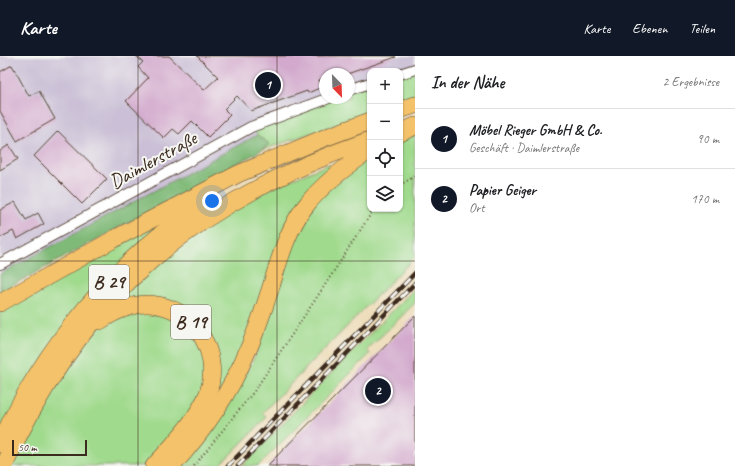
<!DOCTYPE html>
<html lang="de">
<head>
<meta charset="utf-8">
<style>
  body { margin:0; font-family:Caveat,sans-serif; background:#f6f6f6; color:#202124 }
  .controls { position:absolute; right:12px; top:12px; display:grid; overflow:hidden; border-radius:8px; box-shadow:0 1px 3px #0004 }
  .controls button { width:36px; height:36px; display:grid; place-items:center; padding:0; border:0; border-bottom:1px solid #e0e0e0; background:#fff; color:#202124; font:20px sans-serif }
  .compass { position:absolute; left:319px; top:12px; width:36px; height:36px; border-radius:50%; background:#fff; box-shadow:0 1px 3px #0004; rotate:157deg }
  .scale { position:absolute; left:12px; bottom:10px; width:75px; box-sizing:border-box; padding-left:4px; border:2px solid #3b2a1e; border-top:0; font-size:11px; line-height:14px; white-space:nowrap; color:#3b2a1e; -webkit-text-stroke:3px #f6f6f2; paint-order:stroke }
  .you { position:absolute; left:212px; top:145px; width:14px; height:14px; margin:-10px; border:3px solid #fff; border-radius:50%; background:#1a73e8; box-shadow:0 0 0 6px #1a73e833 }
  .badge { display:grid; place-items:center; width:26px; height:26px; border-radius:50%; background:#111827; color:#fff; font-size:13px; font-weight:700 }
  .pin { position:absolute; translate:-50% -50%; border:2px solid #fff; box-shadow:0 1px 4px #0006 }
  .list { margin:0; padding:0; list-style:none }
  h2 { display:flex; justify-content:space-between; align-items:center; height:52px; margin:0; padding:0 16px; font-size:17px }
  h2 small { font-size:13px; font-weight:400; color:#757577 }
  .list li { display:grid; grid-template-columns:26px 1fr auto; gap:12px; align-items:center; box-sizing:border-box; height:60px; padding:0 16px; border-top:1px solid #e0e0e0 }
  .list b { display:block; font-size:15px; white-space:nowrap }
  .list p { margin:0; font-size:13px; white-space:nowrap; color:#757577 }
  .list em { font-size:13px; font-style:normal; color:#757577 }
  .icon { flex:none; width:22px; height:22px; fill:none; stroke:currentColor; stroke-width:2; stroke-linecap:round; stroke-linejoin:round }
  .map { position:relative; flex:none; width:415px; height:410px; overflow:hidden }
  header { display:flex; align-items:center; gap:24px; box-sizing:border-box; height:56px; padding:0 20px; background:#111827; color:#fff }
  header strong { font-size:19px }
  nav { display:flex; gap:22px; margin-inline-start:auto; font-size:14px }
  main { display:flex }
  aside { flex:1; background:#fff }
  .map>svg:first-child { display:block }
  .industrial { fill:#cabfd6 }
  .green { fill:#a0da8d; stroke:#6e8256; fill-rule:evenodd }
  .forest { fill:#80ba78; stroke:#5e724b }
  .building { fill:#d3aacd }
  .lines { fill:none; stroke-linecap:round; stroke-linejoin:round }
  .minor-casing { stroke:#564535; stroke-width:12 }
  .trunk-casing { stroke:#564535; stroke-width:18 }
  .path { stroke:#564535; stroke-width:2; stroke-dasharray:1 3; stroke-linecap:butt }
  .minor { stroke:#fff; stroke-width:10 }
  .trunk { stroke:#f3c26a; stroke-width:17 }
  .rail-casing { stroke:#3b2a1e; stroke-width:4.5 }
  .rail { stroke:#f6f6f2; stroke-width:3; stroke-dasharray:9; stroke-linecap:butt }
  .grid { fill:none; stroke:#3b2a1e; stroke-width:1; stroke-opacity:0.55 }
  .labels { text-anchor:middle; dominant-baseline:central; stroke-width:4; stroke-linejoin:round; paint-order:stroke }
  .shield { fill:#f6f6f2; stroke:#73675e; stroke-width:1 }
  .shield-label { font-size:19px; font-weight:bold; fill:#3b2a1e }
  .street-label { font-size:20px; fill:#3b2a1e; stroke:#f6f6f2 }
</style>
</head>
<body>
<header>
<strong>Karte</strong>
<nav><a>Karte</a><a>Ebenen</a><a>Teilen</a></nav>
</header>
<main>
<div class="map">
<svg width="415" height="410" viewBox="0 0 415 410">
  <rect width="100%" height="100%" fill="#f6f6f2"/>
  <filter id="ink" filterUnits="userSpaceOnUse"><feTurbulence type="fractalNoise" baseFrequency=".025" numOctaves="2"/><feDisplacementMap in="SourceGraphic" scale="8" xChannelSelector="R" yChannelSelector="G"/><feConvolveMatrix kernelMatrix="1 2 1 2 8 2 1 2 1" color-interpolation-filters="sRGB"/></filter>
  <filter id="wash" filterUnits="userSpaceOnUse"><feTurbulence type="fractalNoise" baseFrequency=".012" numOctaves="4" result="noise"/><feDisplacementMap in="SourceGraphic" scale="16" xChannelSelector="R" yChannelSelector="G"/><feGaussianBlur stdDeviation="0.9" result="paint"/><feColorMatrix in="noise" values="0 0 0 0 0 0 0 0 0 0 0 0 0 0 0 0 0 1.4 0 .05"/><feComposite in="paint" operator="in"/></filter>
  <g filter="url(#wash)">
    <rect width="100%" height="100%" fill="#eeddba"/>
    <path class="industrial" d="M0,0h415v13l-15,2h-30v12l-21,7v-16h-24v24l-74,29 6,8 -257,139z"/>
    <g class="green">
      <path d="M415,13v28l-15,5v-28z"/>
      <path d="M370,27v30l-108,37 7,-6 -12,-9 -6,-8 78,-29h20v-8z"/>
      <path d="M415,79v122l-153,156 5,4 -48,49h-219v-155l171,-95 79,-19 79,-33 5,21 36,-28v52h30v-67zM288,204l-33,96 -15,29z"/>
      <path d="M415,232v15l-48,47 3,4 -112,112h-16l95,-99z"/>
    </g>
    <path class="forest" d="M257,79l12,9 -7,6 -262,142v-18z"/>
    <g id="blocks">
      <g class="building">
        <path d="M136,0h33l35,34 14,-13 -21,-21h198l1,1 -49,17h-1l-2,-3 -9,3h-10v4l-6,2 3,7 -14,6 -1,-2 -56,20 -14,-15 -13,13 6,6 -22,22 -16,-16 -13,13 -6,-5 -9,9 -38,-37 22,-23 -10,-11 5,-5z"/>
        <path d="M12,9l17,31 10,-5 16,28 -38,22 -17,-30v-39z"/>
        <path d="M58,75l49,48 -25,25 -48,-48z"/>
        <path d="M9,89l9,14 -18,11v-19z"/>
        <path d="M15,146l11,18 12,-7 6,11 -27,15 -4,-8 -13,7v-28z"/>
        <path d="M415,260v150h-148z"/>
      </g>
    </g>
  </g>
  <g filter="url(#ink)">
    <use href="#blocks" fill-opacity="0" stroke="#564535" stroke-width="1"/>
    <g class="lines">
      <defs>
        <g id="minor">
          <path d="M400,18l15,-5"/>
          <path d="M349,34l21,-7"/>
          <path d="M0,208l251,-137 78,-29"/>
        </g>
        <g id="trunk">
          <path d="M400,54l15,-5"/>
          <path d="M400,77l15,-7"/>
          <path d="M0,247l116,-65 122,-64 86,-36 46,-17"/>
          <path d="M100,265c17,-11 37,-20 57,-16 40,6 64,50 51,88 -9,24 -36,54 -54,73"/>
          <path d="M0,388c43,-97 115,-182 203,-241"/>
          <path d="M4,410c31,-68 74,-135 127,-187 67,-65 152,-109 239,-139"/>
          <path d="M172,410c31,-34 57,-71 75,-114 11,-24 19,-49 27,-75 7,-23 15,-49 30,-69 18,-24 42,-41 66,-58"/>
        </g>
      </defs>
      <use href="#minor" class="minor-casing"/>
      <use href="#trunk" class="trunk-casing"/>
      <g class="path">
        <path d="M400,129l15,-9"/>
        <path d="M194,410l61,-76 68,-102 51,-79"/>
      </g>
      <use href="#minor" class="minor"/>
      <use href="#trunk" class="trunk"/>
      <defs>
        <g id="rail">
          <path d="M228,410l187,-193"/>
          <path d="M238,410l177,-183"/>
        </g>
      </defs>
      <use href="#rail" class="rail-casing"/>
      <use href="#rail" class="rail"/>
    </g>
  </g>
  <path class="grid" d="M138,0v410M277,0v410M0,205h415"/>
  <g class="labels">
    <g class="shield">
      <rect x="89" y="209" width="40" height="34" rx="3"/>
      <rect x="171" y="249" width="40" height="34" rx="3"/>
    </g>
    <g class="shield-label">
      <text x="109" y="226">B 29</text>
      <text x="191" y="266">B 19</text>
    </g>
    <g class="street-label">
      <text transform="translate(153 104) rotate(-29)">Daimlerstraße</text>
    </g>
  </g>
</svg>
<div class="controls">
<button>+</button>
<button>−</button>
<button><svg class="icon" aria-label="locate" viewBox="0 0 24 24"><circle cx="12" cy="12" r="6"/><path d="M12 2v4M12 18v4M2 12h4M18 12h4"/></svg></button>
<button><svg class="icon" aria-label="layers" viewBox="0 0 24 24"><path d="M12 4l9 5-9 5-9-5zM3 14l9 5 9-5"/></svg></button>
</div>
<svg class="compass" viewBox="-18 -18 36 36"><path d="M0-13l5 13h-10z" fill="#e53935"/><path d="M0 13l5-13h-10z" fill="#757577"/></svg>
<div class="scale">50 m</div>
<div class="you"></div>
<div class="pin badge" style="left:268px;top:29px">1</div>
<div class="pin badge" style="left:378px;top:335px">2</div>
</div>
<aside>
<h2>In der Nähe<small>2 Ergebnisse</small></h2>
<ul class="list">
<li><span class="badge">1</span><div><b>Möbel Rieger GmbH &amp; Co.</b><p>Geschäft · Daimlerstraße</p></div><em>90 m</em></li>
<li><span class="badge">2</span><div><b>Papier Geiger</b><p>Ort</p></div><em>170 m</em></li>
</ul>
</aside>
</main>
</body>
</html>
